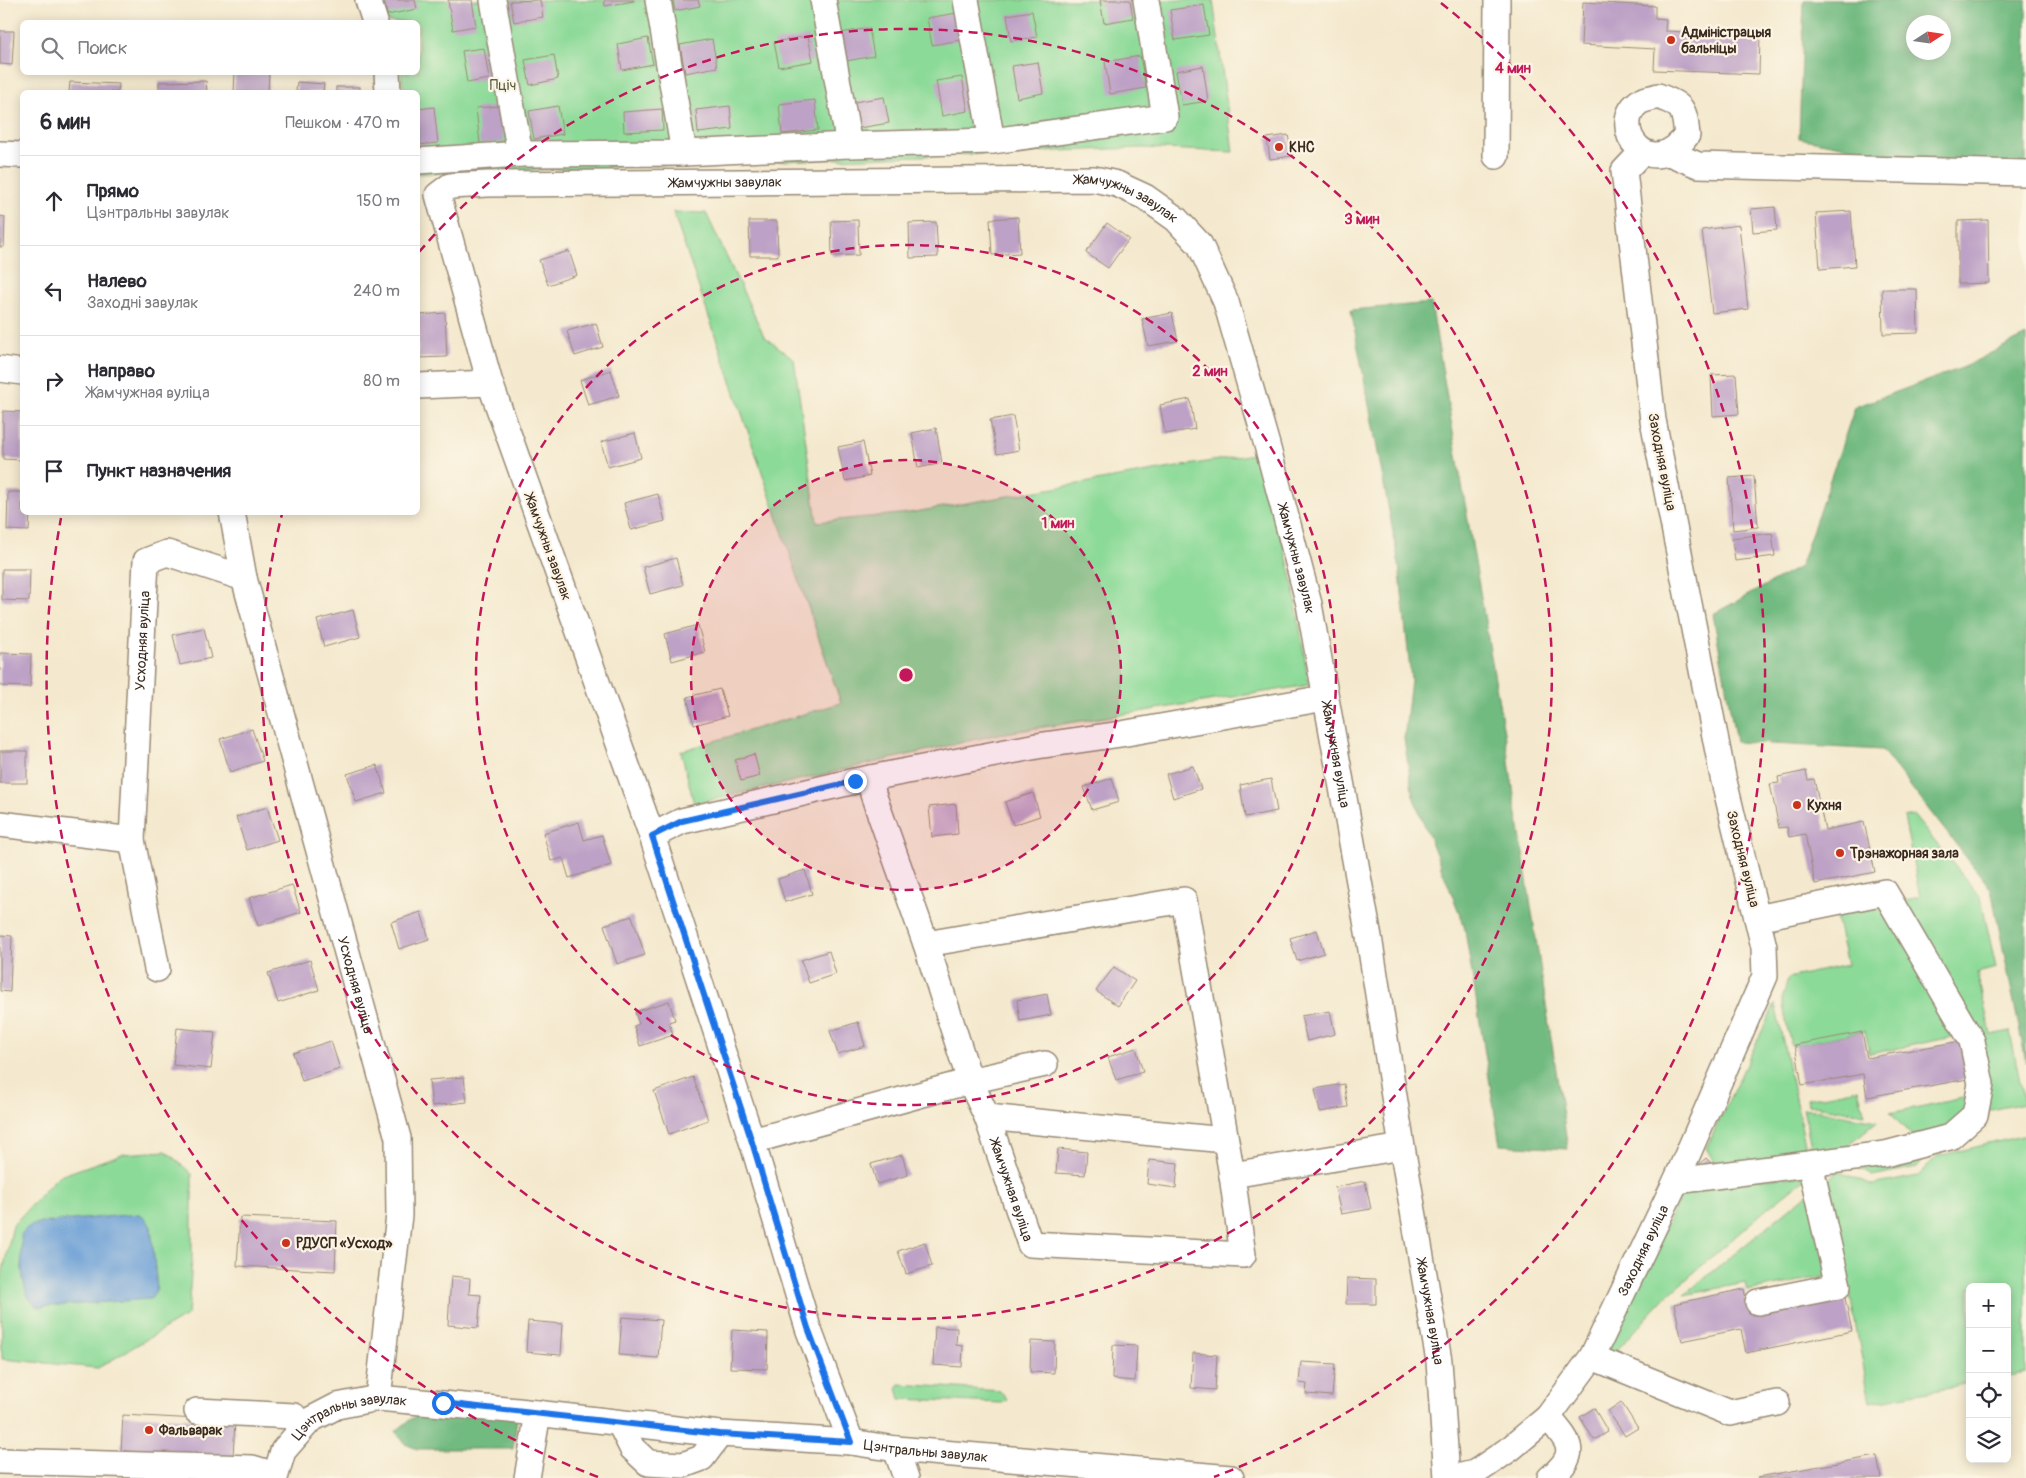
<!DOCTYPE html>
<html lang="ru">
<head>
<meta charset="utf-8">
<style>
  body { margin:0; font-family:Pangolin,sans-serif; background:#f7f7f7; color:#2b2b33 }
  .controls { position:absolute; right:15px; bottom:15px; display:grid; overflow:hidden; border-radius:8px; box-shadow:0 2px 12px #0003 }
  .controls button { width:45px; height:45px; display:grid; place-items:center; padding:0; border:0; border-bottom:1px solid #e1e1e2; background:#fff; color:#2b2b33; font:25px sans-serif }
  .compass { position:absolute; left:1906px; top:15px; width:45px; height:45px; border-radius:50%; background:#fff; box-shadow:0 2px 12px #0003; rotate:78deg }
  .stop { position:absolute; width:15px; height:15px; margin:-11px; border:4px solid #1a73e8; border-radius:50%; background:#fff }
  .stop.end { background:#1a73e8; border-color:#fff; box-shadow:0 1px 5px #0008 }
  .list { margin:0; padding:0; list-style:none }
  h2 { display:flex; justify-content:space-between; align-items:center; height:65px; margin:0; padding:0 20px; font-size:21px }
  h2 small { font-size:16px; font-weight:400; color:#7c7c81 }
  .list li { display:grid; grid-template-columns:32px 1fr auto; gap:15px; align-items:center; box-sizing:border-box; height:90px; padding:0 20px; border-top:1px solid #e1e1e2 }
  .list b { display:block; font-size:19px; white-space:nowrap }
  .list p { margin:0; font-size:16px; white-space:nowrap; color:#7c7c81 }
  .list em { font-size:16px; font-style:normal; color:#7c7c81 }
  .icon { flex:none; width:28px; height:28px; fill:none; stroke:currentColor; stroke-width:2; stroke-linecap:round; stroke-linejoin:round }
  .map { position:relative; flex:none; width:2026px; height:1478px; overflow:hidden }
  .search { position:absolute; background:#fff; box-shadow:0 2px 12px #0003; left:20px; top:20px; width:400px; height:55px; display:flex; align-items:center; gap:12px; box-sizing:border-box; padding:0 18px; border-radius:8px; color:#7c7c81; font-size:19px }
  .panel { position:absolute; background:#fff; box-shadow:0 2px 12px #0003; left:20px; top:90px; width:400px; height:425px; border-radius:8px }
  .map>svg:first-child { display:block }
  .green { fill:#8cda98; stroke:#64825b }
  .forest { fill:#71ba80; stroke:#56724f; fill-rule:evenodd }
  .water { fill:#699ed6; stroke:#52647a }
  .building { fill:#bda1c6 }
  .lines { fill:none; stroke-linecap:round; stroke-linejoin:round }
  .minor-casing { stroke:#988a76; stroke-width:28 }
  .minor { stroke:#fff; stroke-width:25 }
  .route { stroke:#1a73e8; stroke-width:6 }
  .ring { fill:none; stroke:#c2185b; stroke-width:2.5; stroke-dasharray:9 6 }
  .poi-dot { fill:#c8321e; stroke:#fcf5e5; stroke-width:2 }
  .labels { text-anchor:middle; dominant-baseline:central; stroke-width:4.5; stroke-linejoin:round; paint-order:stroke }
  .poi-label { font-size:14px; font-weight:bold; fill:#3b2a1e; stroke:#fcf5e5; text-anchor:start }
  .park-label { font-size:14px; fill:#4f563c; stroke:#fcf5e5 }
  .street-label { font-size:14px; fill:#3b2a1e; stroke:#fcf5e5 }
  .centre { fill:#c2185b; stroke:#fcf5e5; stroke-width:2.5 }
  .ring-label { font-size:15px; text-anchor:middle; font-weight:bold; fill:#c2185b; stroke:#fcf5e5; stroke-width:4.5; stroke-linejoin:round; paint-order:stroke }
</style>
</head>
<body>
<div class="map">
<svg width="2026" height="1478" viewBox="0 0 2026 1478">
  <rect width="100%" height="100%" fill="#fcf5e5"/>
  <filter id="ink" filterUnits="userSpaceOnUse"><feTurbulence type="fractalNoise" baseFrequency=".02" numOctaves="2"/><feDisplacementMap in="SourceGraphic" scale="10" xChannelSelector="R" yChannelSelector="G"/><feConvolveMatrix kernelMatrix="1 2 1 2 8 2 1 2 1" color-interpolation-filters="sRGB"/></filter>
  <filter id="wash" filterUnits="userSpaceOnUse"><feTurbulence type="fractalNoise" baseFrequency=".0096" numOctaves="4" result="noise"/><feDisplacementMap in="SourceGraphic" scale="20" xChannelSelector="R" yChannelSelector="G"/><feGaussianBlur stdDeviation="1.12" result="paint"/><feColorMatrix in="noise" values="0 0 0 0 0 0 0 0 0 0 0 0 0 0 0 0 0 1.4 0 .05"/><feComposite in="paint" operator="in"/></filter>
  <g filter="url(#wash)">
    <rect width="100%" height="100%" fill="#f4e9ce"/>
    <g class="green">
      <path d="M382,0h831l20,152 -91,-4 -724,26v-82h-14l-3,-19 17,-1v-50h-30z"/>
      <path d="M673,212l33,1 58,123 30,23 23,163 92,-9 350,-60 33,125 17,107 -310,49 -305,70 -13,-53 160,-48z"/>
      <path d="M1913,815l68,83 15,70 -19,5 14,62 19,-4 14,72 -42,9 6,-27 -88,-184 20,-4 -16,-80z"/>
      <path d="M1884,897l78,138 -92,19 -5,-23 -74,15 -9,-46 6,-22 59,-13 -13,-57z"/>
      <path d="M1775,1004l33,154 -89,12 -13,-22z"/>
      <path d="M1858,1089l7,25 -57,-9 -1,-6z"/>
      <path d="M1968,1097l2,16 -16,14 -42,9 -22,-23z"/>
      <path d="M1803,1108l74,13 -45,38 -18,2z"/>
      <path d="M2026,1135v238l-19,3v-89h-37v96l-100,19 -22,-118 -23,-102 13,-11 34,14 46,-9 20,-20z"/>
      <path d="M166,1151l26,23v86l-4,55 -90,53 -96,-9 -1,-79 12,-55 44,-48 65,-23z"/>
      <path d="M1927,1155l-10,12 -45,9 -18,-11z"/>
      <path d="M1808,1176l-39,31 -103,90 -57,62 -6,-5 84,-171z"/>
      <path d="M1811,1191l20,84 -84,16 -2,-8 -61,12z"/>
      <path d="M900,1384l100,7 7,9 -5,3 -102,-4 -3,-11z"/>
    </g>
    <g class="forest">
      <path d="M1804,0h222v181l-227,-43zM1914,22h30v30h-30z"/>
      <path d="M1431,303l78,459 59,387 -68,-4 -36,-220 -51,-129 -9,-57 7,-59 -12,-116 -48,-254z"/>
      <path d="M2026,335v727l-35,-173 -109,-139 -146,-8 -23,-128 87,-47 55,-160 107,-39z"/>
      <path d="M443,1403l75,8 -5,38h-96l-12,-5 -9,-13 15,-12z"/>
    </g>
    <path class="water" d="M138,1214l9,6 4,7 6,61 -6,11 -113,8c-20,-11 -16,-52 -17,-73l7,-7 11,-4z"/>
    <g id="blocks">
      <g class="building">
        <path d="M384,0h31l2,9 -30,6z"/>
        <path d="M448,0h24l4,26 -23,4z"/>
        <path d="M540,0l3,17 -29,5 -4,-21z"/>
        <path d="M604,0h30v1l-29,5z"/>
        <path d="M673,0h25l2,6 -25,5z"/>
        <path d="M1100,0h30l3,18 -29,5z"/>
        <path d="M1583,2l72,4v12l11,1 -1,12 95,4 -1,39 -105,-4 1,-21 -74,-4z"/>
        <path d="M1204,5l5,30 -34,5 -5,-30z"/>
        <path d="M1032,11l5,26 -26,4 -4,-26z"/>
        <path d="M957,13l4,27 -29,5 -5,-27z"/>
        <path d="M869,28l5,28 -28,5 -5,-28z"/>
        <path d="M0,31h14l-2,34 -12,-1z"/>
        <path d="M808,36l5,25 -34,6 -5,-25z"/>
        <path d="M648,38l5,26 -31,6 -4,-26z"/>
        <path d="M712,39l5,28 -32,6 -5,-28z"/>
        <path d="M484,48l5,31 -22,4 -5,-32z"/>
        <path d="M554,55l4,24 -28,6 -5,-25z"/>
        <path d="M1140,56l6,32 -36,6 -5,-32z"/>
        <path d="M1038,62l5,31 -26,5 -5,-32z"/>
        <path d="M1203,66l5,35 -26,4 -6,-34z"/>
        <path d="M235,72h34l-1,20h-34z"/>
        <path d="M962,77l6,34 -26,5 -6,-35z"/>
        <path d="M206,81l1,11h-48v-10z"/>
        <path d="M70,82l49,2 -1,8h-49z"/>
        <path d="M297,82l27,2 -1,8h-27z"/>
        <rect x="336" y="87" width="24" height="5"/>
        <path d="M884,97l5,26 -30,5 -5,-26z"/>
        <path d="M815,100l3,30 -36,4 -3,-30z"/>
        <path d="M500,106l4,36 -24,2 -4,-36z"/>
        <path d="M558,106l5,28 -29,5 -5,-28z"/>
        <path d="M730,106l2,23 -34,4 -2,-23z"/>
        <path d="M434,107l4,36 -19,2 -1,-36z"/>
        <path d="M662,109l1,21 -39,2 -1,-20z"/>
        <path d="M1288,135l4,21 -22,3 -3,-21z"/>
        <path d="M1775,207l2,23 -24,2 -2,-23z"/>
        <path d="M1851,211l4,55 -35,3 -4,-56z"/>
        <path d="M0,216l5,1 -1,30h-4z"/>
        <path d="M1018,217l2,36 -28,2 -2,-36z"/>
        <path d="M858,220l1,35 -27,1 -1,-35z"/>
        <path d="M1988,220l1,63 -31,1v-63z"/>
        <path d="M749,221h28l1,35h-28z"/>
        <path d="M936,222l2,35 -28,1 -1,-35z"/>
        <path d="M1107,223l22,16 -21,29 -22,-15z"/>
        <path d="M1739,225l9,84 -36,4 -10,-83z"/>
        <path d="M569,251l8,24 -29,10 -9,-25z"/>
        <path d="M1882,289h35l1,44 -35,1z"/>
        <path d="M445,313l2,44 -29,1v-43z"/>
        <path d="M1172,313l6,28 -30,5 -6,-27z"/>
        <path d="M596,323l7,24 -28,9 -8,-25z"/>
        <path d="M611,370l8,26 -31,9 -8,-25z"/>
        <path d="M1736,374l3,40 -26,2 -2,-41z"/>
        <path d="M1190,399l5,30 -30,5 -5,-29z"/>
        <path d="M3,411l19,1v48l-19,-1z"/>
        <path d="M1013,416l6,34 -22,4 -7,-34z"/>
        <path d="M936,428l6,35 -24,5 -6,-35z"/>
        <path d="M635,433l6,25 -33,9 -7,-25z"/>
        <path d="M863,442l7,34 -25,5 -7,-34z"/>
        <path d="M1754,476l4,51 -25,3 -4,-52z"/>
        <path d="M8,492h14v20h8l-1,19 -22,-1z"/>
        <path d="M658,494l7,27 -34,9 -7,-27z"/>
        <path d="M1772,533l3,23 -40,5 -3,-23z"/>
        <path d="M676,558l7,27 -33,9 -7,-27z"/>
        <path d="M2,569h28l-1,32 -27,-1z"/>
        <path d="M353,610l7,27 -36,10 -7,-27z"/>
        <path d="M698,625l7,27 -33,9 -7,-27z"/>
        <path d="M204,628l7,30 -31,7 -7,-30z"/>
        <path d="M0,653l31,1 -1,33 -30,-1z"/>
        <path d="M720,689l8,27 -34,9 -7,-28z"/>
        <path d="M252,729l11,32 -33,11 -10,-33z"/>
        <rect x="0" y="751" width="27" height="32"/>
        <path d="M754,754l6,22 -19,5 -6,-21z"/>
        <path d="M377,765l9,28 -30,9 -9,-28z"/>
        <path d="M1193,766l8,23 -28,9 -7,-24z"/>
        <path d="M1806,771l2,9 6,-1 11,51 39,-8 11,50 -60,12 -10,-50 -16,3 -2,-10 -8,1 -9,-44 9,-1 -1,-6z"/>
        <path d="M1112,778l7,24 -27,8 -8,-23z"/>
        <path d="M1271,779l6,32 -32,6 -5,-32z"/>
        <path d="M1033,793l7,23 -27,9 -8,-23z"/>
        <path d="M956,804l2,30 -26,3 -3,-30z"/>
        <path d="M267,807l11,33 -31,10 -11,-33z"/>
        <path d="M579,822l5,18 18,-5 9,30 -42,13 -6,-20 -12,3 -8,-28z"/>
        <path d="M805,870l7,24 -27,8 -7,-23z"/>
        <path d="M292,885l9,27 -43,14 -9,-28z"/>
        <path d="M421,912l8,27 -30,10 -8,-27z"/>
        <path d="M632,916l13,39 -28,9 -13,-39z"/>
        <path d="M1317,930l7,23 -27,8 -7,-23z"/>
        <path d="M0,935l12,1 -2,56 -10,-1z"/>
        <path d="M829,951l7,23 -27,9 -8,-23z"/>
        <path d="M310,960l9,30 -41,13 -10,-30z"/>
        <path d="M1114,967l21,14 -17,25 -22,-15z"/>
        <path d="M1047,994l4,21 -31,6 -3,-21z"/>
        <path d="M669,1001l6,19 -6,2 4,13 -33,11 -6,-20 5,-2 -4,-12z"/>
        <path d="M1330,1011l5,23 -28,7 -6,-25z"/>
        <path d="M858,1022l7,24 -27,8 -8,-23z"/>
        <path d="M177,1028l38,4 -4,37 -38,-4z"/>
        <path d="M1862,1032l5,26 94,-17 7,38 -101,18 -4,-23 -61,11 -7,-40z"/>
        <path d="M331,1041l9,28 -38,12 -9,-28z"/>
        <path d="M1136,1048l7,24 -27,8 -8,-23z"/>
        <path d="M464,1077l3,25 -35,4 -3,-26z"/>
        <path d="M693,1077l15,43 -39,14 -15,-43z"/>
        <path d="M1344,1084l4,23 -28,5 -5,-23z"/>
        <path d="M1058,1149l29,3 -2,23 -29,-2z"/>
        <path d="M902,1155l6,20 -31,9 -6,-20z"/>
        <path d="M1706,1158l5,5 -7,8 -6,-6z"/>
        <path d="M1149,1160l29,3 -2,25 -29,-4z"/>
        <path d="M1365,1181l6,28 -30,5 -6,-27z"/>
        <path d="M240,1217l97,4 -2,50 -98,-5z"/>
        <path d="M925,1242l7,24 -26,8 -8,-23z"/>
        <path d="M451,1276l19,2 -1,16 12,1 -3,33 -30,-3z"/>
        <path d="M1347,1278l29,1v25h-30z"/>
        <path d="M1744,1289l5,24 95,-20 8,38 -106,22 -5,-24 -59,12 -8,-37z"/>
        <path d="M622,1317l39,3 -3,38 -39,-3z"/>
        <path d="M528,1321l35,3 -2,31 -35,-3z"/>
        <path d="M935,1327l22,1 -1,17 7,1 -1,21 -29,-2z"/>
        <path d="M732,1330l36,2 -1,37 -37,-1z"/>
        <path d="M1031,1341l24,1 -1,31 -24,-1z"/>
        <path d="M1113,1345l24,1 -2,35 -23,-2z"/>
        <path d="M1193,1353l24,2 -2,35 -24,-2z"/>
        <path d="M1301,1362l34,2 -3,32 -26,-2 1,-10 -8,-1z"/>
        <path d="M1621,1402l17,26 -13,8 -17,-25z"/>
        <path d="M1594,1408l14,24 -14,8 -14,-23z"/>
        <path d="M123,1415l112,6 -2,35 -112,-5z"/>
        <path d="M1877,1456l4,22h-122l-1,-1z"/>
      </g>
    </g>
  </g>
  <g filter="url(#ink)">
    <use href="#blocks" fill-opacity="0" stroke="#988a76" stroke-width="1"/>
    <g class="lines">
      <defs>
        <g id="minor">
          <path d="M368,0l7,22"/>
          <path d="M493,0l27,154"/>
          <path d="M658,0l26,153"/>
          <path d="M823,0l26,145"/>
          <path d="M966,0l26,141"/>
          <path d="M387,72l1,20"/>
          <path d="M1658,96c26,10 26,12 29,39 -37,51 -80,-9 -48,-33 5,-3 14,-4 19,-6z"/>
          <path d="M1669,153l29,12 328,8"/>
          <path d="M0,154l22,1"/>
          <path d="M1496,156l1,-156"/>
          <path d="M418,161l102,-7 164,-1 165,-8 143,-4 173,-24 -19,-117"/>
          <path d="M0,369l22,3"/>
          <path d="M418,386l72,-3"/>
          <path id="s1" d="M232,512l12,66 154,560 1,77 -21,183"/>
          <path id="s2" d="M871,778l2,16 53,150 44,137 17,36 43,127 213,11 -11,-80 170,-28"/>
          <path d="M0,824l132,16"/>
          <path d="M652,836l30,-15 173,-40 182,-35 84,-12 204,-36"/>
          <path d="M926,944l258,-44 48,275"/>
          <path id="s3" d="M157,969l-25,-129 14,-279 21,-8 77,25"/>
          <path d="M987,1117l238,23"/>
          <path d="M752,1141l218,-60 75,-17"/>
          <path d="M1676,1181l209,-27 65,-17 25,-22 6,-31 -9,-43 -87,-149 -128,26"/>
          <path d="M1758,1302l80,-16 -28,-122"/>
          <path d="M1592,1357l138,56 47,-10"/>
          <path d="M197,1411l97,5 5,15"/>
          <path d="M1548,1417c22,26 32,35 2,61"/>
          <path d="M620,1424l12,24 16,15 35,2 19,-7 18,-24"/>
          <path id="s4" d="M851,1442l-43,-114 -56,-187 -100,-305 -162,-453 -52,-188 12,-9 38,-2 606,-5 23,5 28,13 31,22 24,26 26,57 41,143 42,159 60,333 33,210 37,214 8,117"/>
          <path d="M896,1449l10,29"/>
          <path d="M0,1461l252,7 23,7"/>
          <path id="s5" d="M275,1478l8,-27 27,-31 27,-14 41,-8 140,13 202,23 131,8 45,7 335,29"/>
          <path d="M527,1478l11,-65"/>
          <path id="s6" d="M1454,1478l20,-5 8,-5 29,-20 37,-31 44,-60 84,-176 89,-205 -1,-29 -41,-170 -70,-357 -29,-249 18,-19"/>
        </g>
      </defs>
      <use href="#minor" class="minor-casing"/>
      <use href="#minor" class="minor"/>
    </g>
  </g>
  <g class="lines" filter="url(#ink)">
    <path class="route" d="M443,1403l277,31 131,8 -43,-114 -56,-186 -100,-306 30,-15 173,-40"/>
  </g>
  <circle cx="906" cy="675" r="215" fill="#c2185b" fill-opacity=".12"/>
  <g class="ring">
    <circle cx="906" cy="675" r="215"/>
    <circle cx="906" cy="675" r="430"/>
    <path d="M419 252A645 645 0 1 1 282 514"/>
    <path d="M598 1477A859 859 0 0 1 61 518M1441 3A859 859 0 0 1 1214 1477"/>
  </g>
  <g class="poi-dot">
    <circle cx="1671" cy="40" r="5"/>
    <circle cx="1279" cy="147" r="5"/>
    <circle cx="1797" cy="805" r="5"/>
    <circle cx="1840" cy="853" r="5"/>
    <circle cx="286" cy="1243" r="5"/>
    <circle cx="149" cy="1430" r="5"/>
  </g>
  <g class="labels">
    <g class="poi-label">
      <text x="1681" y="32">Адміністрацыя<tspan x="1681" dy="16">бальніцы</tspan></text>
      <text x="1289" y="147">КНС</text>
      <text x="1807" y="805">Кухня</text>
      <text x="1850" y="853">Трэнажорная зала</text>
      <text x="296" y="1243">РДУСП «Усход»</text>
      <text x="159" y="1430">Фальварак</text>
    </g>
    <g class="park-label">
      <text x="503" y="85">Пціч</text>
    </g>
    <g class="street-label">
      <text stroke="none"><textPath href="#s4" startOffset="1605">Жамчужны завулак</textPath></text>
      <text stroke="none"><textPath href="#s4" startOffset="2010">Жамчужны завулак</textPath></text>
      <text transform="translate(1662 462) rotate(79)">Заходняя вуліца</text>
      <text transform="translate(548 547) rotate(70)">Жамчужны завулак</text>
      <text stroke="none"><textPath href="#s4" startOffset="2430">Жамчужны завулак</textPath></text>
      <text stroke="none"><textPath href="#s3" startOffset="331">Усходняя вуліца</textPath></text>
      <text stroke="none"><textPath href="#s4" startOffset="2630">Жамчужная вуліца</textPath></text>
      <text transform="translate(1743 859) rotate(76)">Заходняя вуліца</text>
      <text stroke="none"><textPath href="#s1" startOffset="489">Усходняя вуліца</textPath></text>
      <text stroke="none"><textPath href="#s2" startOffset="436">Жамчужная вуліца</textPath></text>
      <text stroke="none"><textPath href="#s6" startOffset="306">Заходняя вуліца</textPath></text>
      <text stroke="none"><textPath href="#s4" startOffset="3195">Жамчужная вуліца</textPath></text>
      <text stroke="none"><textPath href="#s5" startOffset="108">Цэнтральны завулак</textPath></text>
      <text stroke="none"><textPath href="#s5" startOffset="692">Цэнтральны завулак</textPath></text>
    </g>
  </g>
  <circle cx="906" cy="675" r="8" class="centre"/>
  <g class="ring-label">
    <text x="1513" y="73">4 мин</text>
    <text x="1362" y="224">3 мин</text>
    <text x="1210" y="376">2 мин</text>
    <text x="1058" y="528">1 мин</text>
  </g>
</svg>
<div class="controls">
<button>+</button>
<button>−</button>
<button><svg class="icon" aria-label="locate" viewBox="0 0 24 24"><circle cx="12" cy="12" r="6"/><path d="M12 2v4M12 18v4M2 12h4M18 12h4"/></svg></button>
<button><svg class="icon" aria-label="layers" viewBox="0 0 24 24"><path d="M12 4l9 5-9 5-9-5zM3 14l9 5 9-5"/></svg></button>
</div>
<svg class="compass" viewBox="-18 -18 36 36"><path d="M0-13l5 13h-10z" fill="#e53935"/><path d="M0 13l5-13h-10z" fill="#7c7c81"/></svg>
<div class="stop" style="left:443px;top:1403px"></div>
<div class="stop end" style="left:855px;top:781px"></div>
<div class="search"><svg class="icon" aria-label="search" viewBox="0 0 24 24"><circle cx="10" cy="10" r="6"/><path d="M15 15l6 6"/></svg>Поиск</div>
<section class="panel">
<h2>6 мин<small>Пешком · 470 m</small></h2>
<ul class="list">
<li><svg class="icon" aria-label="ahead" viewBox="0 0 24 24"><path d="M12 20V5M6 11l6-6 6 6"/></svg><div><b>Прямо</b><p>Цэнтральны завулак</p></div><em>150 m</em></li>
<li><svg class="icon" aria-label="left" viewBox="0 0 24 24"><path d="M17 20v-9H6M10 6l-5 5 5 5"/></svg><div><b>Налево</b><p>Заходні завулак</p></div><em>240 m</em></li>
<li><svg class="icon" aria-label="right" viewBox="0 0 24 24"><path d="M7 20v-9h11M14 6l5 5-5 5"/></svg><div><b>Направо</b><p>Жамчужная вуліца</p></div><em>80 m</em></li>
<li><svg class="icon" aria-label="arrive" viewBox="0 0 24 24"><path d="M6 21V4h12l-3 4 3 4H6"/></svg><div><b>Пункт назначения</b></div></li>
</ul>
</section>
</div>
</body>
</html>
